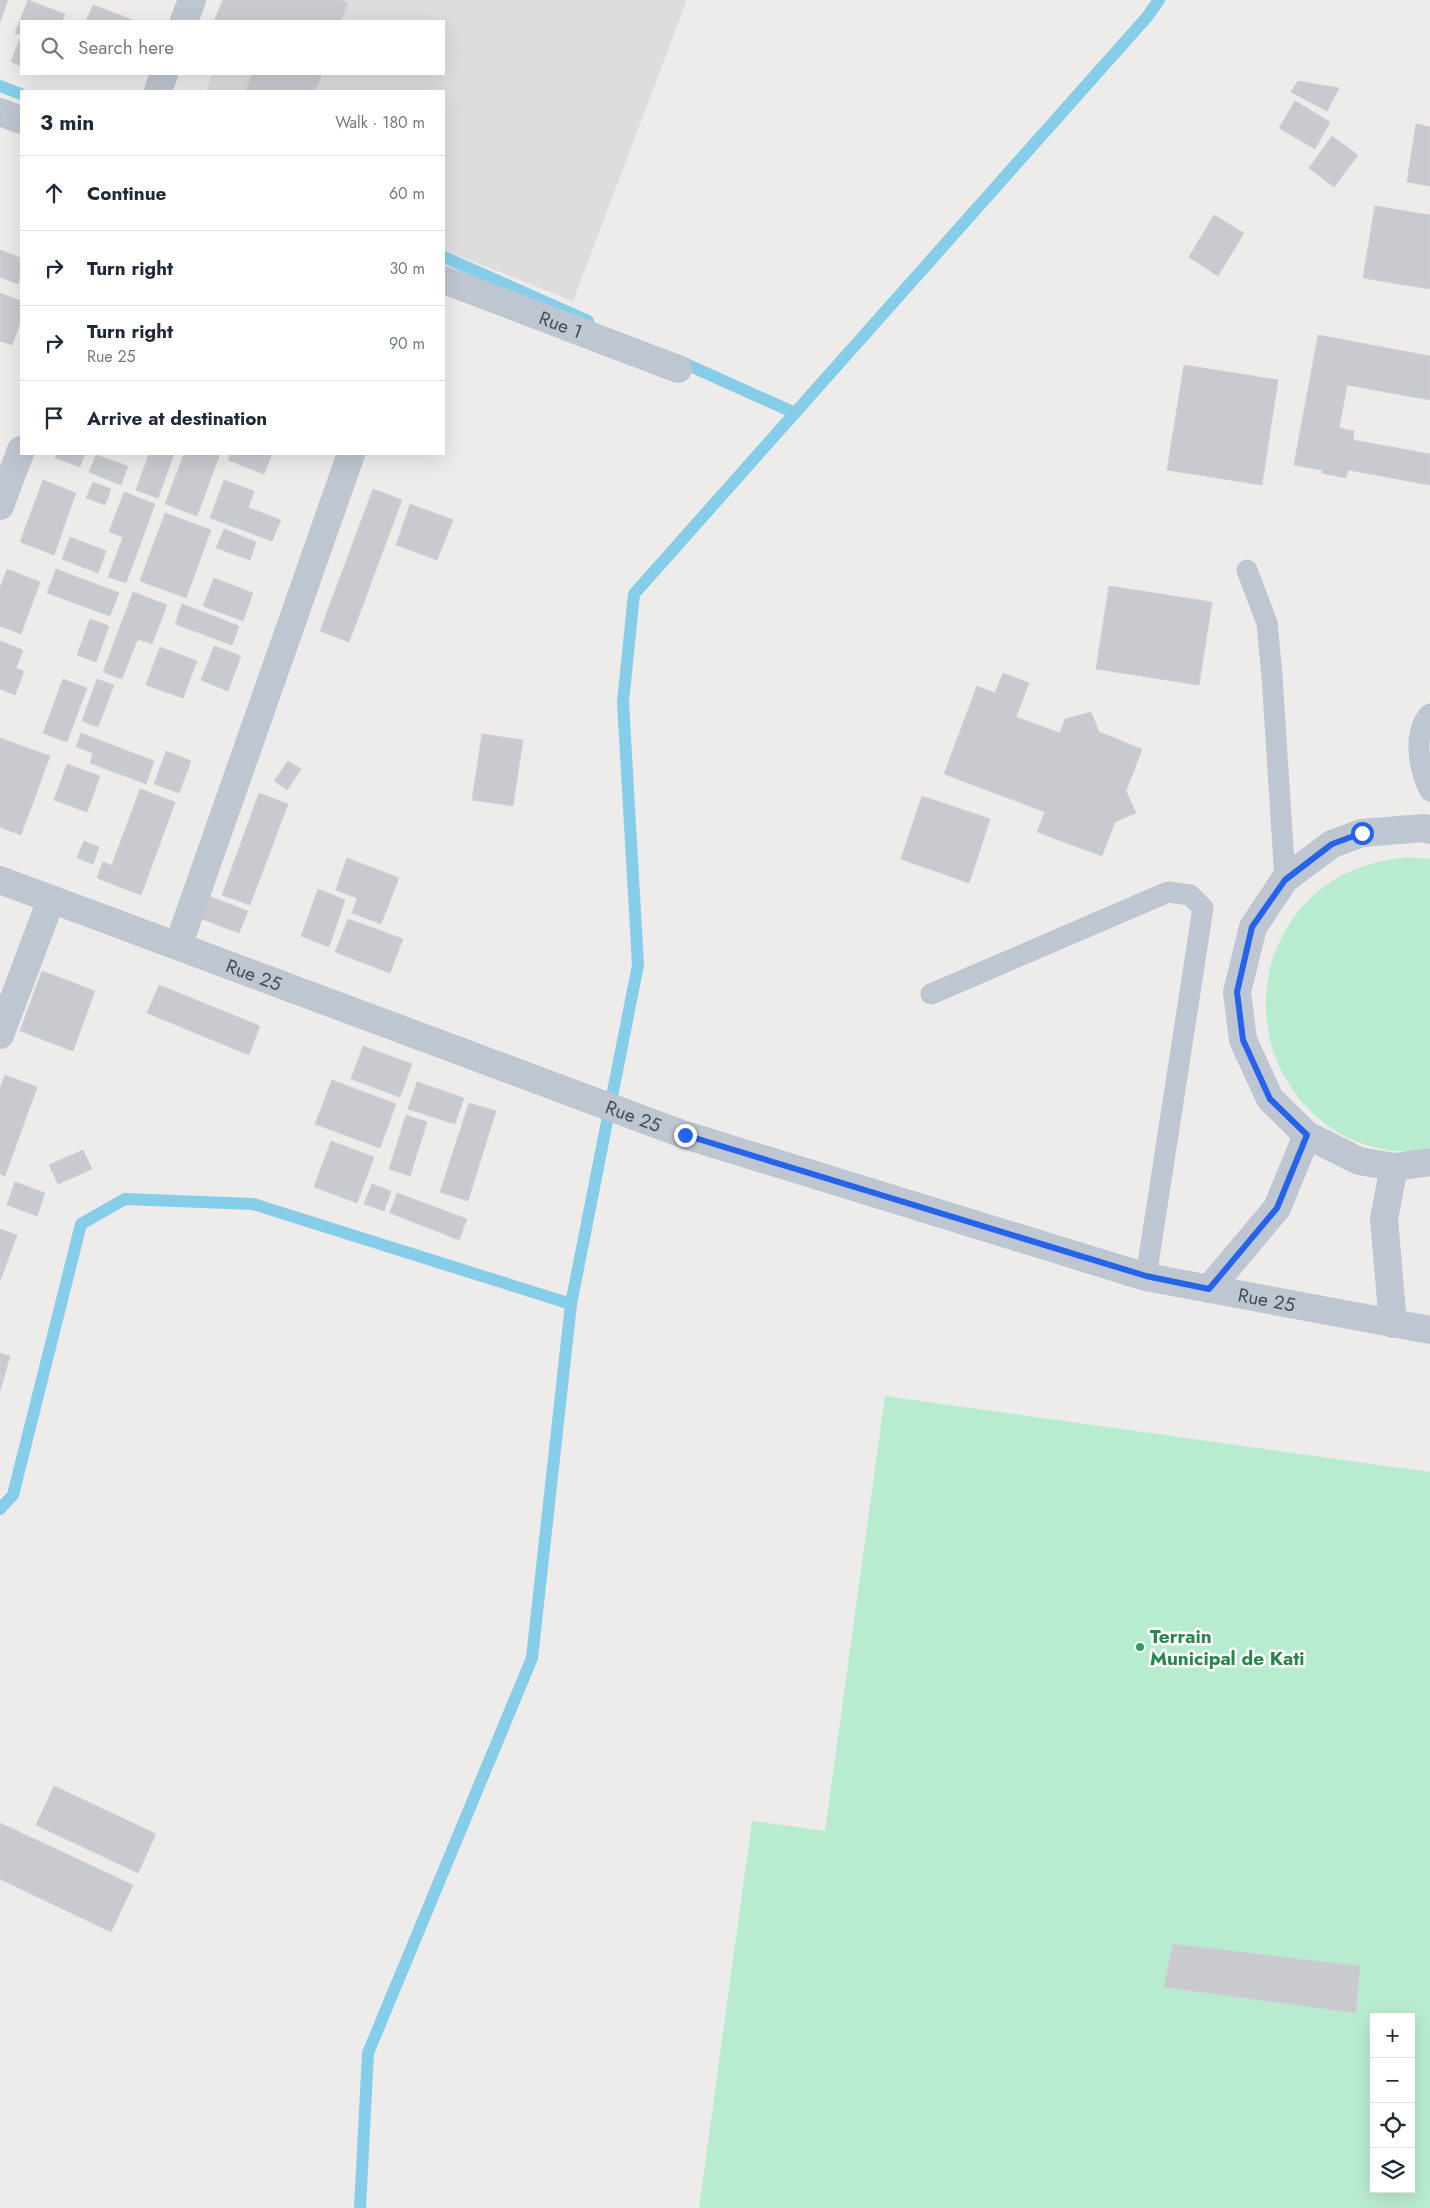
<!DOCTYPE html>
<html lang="en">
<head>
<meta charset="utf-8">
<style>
  body { margin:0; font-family:Jost,sans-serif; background:#f2f2f3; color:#1f2937 }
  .controls { position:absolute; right:15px; bottom:15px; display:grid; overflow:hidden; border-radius:0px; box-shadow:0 5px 20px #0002 }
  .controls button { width:45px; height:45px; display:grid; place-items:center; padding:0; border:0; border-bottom:1px solid #e0e1e3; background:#fff; color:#1f2937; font:25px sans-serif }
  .stop { position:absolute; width:15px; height:15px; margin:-11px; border:4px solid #2563eb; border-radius:50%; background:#fff }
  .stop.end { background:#2563eb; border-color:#fff; box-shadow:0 1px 5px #0008 }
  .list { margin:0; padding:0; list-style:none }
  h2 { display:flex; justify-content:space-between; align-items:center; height:65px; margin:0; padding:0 20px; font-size:21px }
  h2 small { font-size:16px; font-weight:400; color:#747a83 }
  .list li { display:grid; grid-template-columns:32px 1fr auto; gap:15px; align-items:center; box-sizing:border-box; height:75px; padding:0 20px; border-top:1px solid #e0e1e3 }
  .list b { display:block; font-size:19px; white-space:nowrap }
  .list p { margin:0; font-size:16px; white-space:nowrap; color:#747a83 }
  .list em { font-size:16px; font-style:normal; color:#747a83 }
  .icon { flex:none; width:28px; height:28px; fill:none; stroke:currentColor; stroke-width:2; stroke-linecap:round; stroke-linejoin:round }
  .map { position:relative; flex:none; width:1430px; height:2208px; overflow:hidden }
  .search { position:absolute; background:#fff; box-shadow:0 5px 20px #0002; left:20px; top:20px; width:425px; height:55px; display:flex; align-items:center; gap:12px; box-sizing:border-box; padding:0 18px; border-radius:0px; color:#747a83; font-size:19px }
  .panel { position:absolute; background:#fff; box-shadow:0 5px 20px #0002; left:20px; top:90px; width:425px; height:365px; border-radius:0px }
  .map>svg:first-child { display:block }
  .education { fill:#dfdcdd }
  .green { fill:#b8ecd0; fill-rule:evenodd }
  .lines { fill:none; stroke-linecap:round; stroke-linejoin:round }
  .stream { stroke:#86cde9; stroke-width:12 }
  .building { fill:#c8cad0; stroke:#cfd1d7 }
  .service { stroke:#bec6d1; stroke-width:21 }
  .minor { stroke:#bec6d1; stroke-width:28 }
  .tertiary { stroke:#bec6d1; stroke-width:28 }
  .route { stroke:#2563eb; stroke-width:6 }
  .leisure-dot { fill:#2e9e5b; stroke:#fff; stroke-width:2 }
  .labels { text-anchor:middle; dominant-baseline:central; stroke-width:5; stroke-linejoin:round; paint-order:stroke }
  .street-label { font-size:19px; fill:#444d58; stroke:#fff }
  .leisure-label { font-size:19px; font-weight:bold; fill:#27864d; stroke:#fff; text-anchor:start }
</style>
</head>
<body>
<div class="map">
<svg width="1430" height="2208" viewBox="0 0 1430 2208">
  <rect width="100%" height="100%" fill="#eeebeb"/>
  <path class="education" d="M241,0h446l-114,301 -129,-51v-159h-238l7,-17h231v-53h-211z"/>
  <g class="green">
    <path d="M1407,857l23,2v291c-127,17 -209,-126 -138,-230 14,-20 34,-38 57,-48 19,-9 38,-12 58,-15z"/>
    <path d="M885,1396l545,76v736h-731l53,-387 73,10zM1374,2017h37v172h-37z"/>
  </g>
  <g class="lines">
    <g class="stream">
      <path d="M0,86l21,8"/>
      <path d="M444,257l144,64"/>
      <path d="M677,360l118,53"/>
      <path d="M0,1509l13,-14 68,-271 44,-25 128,5 318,100"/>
      <path d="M360,2208l8,-155 164,-395 39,-354 67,-339 -15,-263 11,-108 513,-577 12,-17"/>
    </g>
  </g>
  <g class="building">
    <path d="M0,0h8l-8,22z"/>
    <path d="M28,0l37,14 -3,7h-41v14l-6,-2z"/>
    <path d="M223,0h118l7,3 -7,18h-127z"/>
    <path d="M93,5l40,15 -1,1h-46z"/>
    <path d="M21,36v30l-10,-4z"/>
    <path d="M252,74h70l-7,17h-69z"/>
    <path d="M1298,81l41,7 -12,23 -36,-19z"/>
    <path d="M1295,101l35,21 -15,27 -36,-21z"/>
    <path d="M1416,124l14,3v59l-23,-4z"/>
    <path d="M1332,136l26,19 -24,32 -25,-19z"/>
    <path d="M1375,206l55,9v74l-67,-11z"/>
    <path d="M1214,215l30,18 -26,43 -29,-19z"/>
    <path d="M0,250l21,8v19l-3,7 -18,-7z"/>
    <path d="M0,293l21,8v19l-9,25 -12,-4z"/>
    <path d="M1318,335l112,21v44l-83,-15 -8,43 15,3 -1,9 77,14v31l-82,-15 -2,8 -24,-5v-3l-28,-5z"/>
    <path d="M1184,365l94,15 -16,105 -95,-15z"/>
    <path d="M57,454h28l-5,13 -25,-9z"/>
    <path d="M149,454h25l-16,44 -22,-8z"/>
    <path d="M184,454h36l-23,62 -32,-12z"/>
    <path d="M231,454h41l-8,20 -36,-14z"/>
    <path d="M96,455l32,11 -7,19 -32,-13z"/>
    <path d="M43,480l33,13 -22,62 -34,-13z"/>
    <path d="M224,480l30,11 -6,17 -30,-12z"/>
    <path d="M93,482l18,7 -6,16 -19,-7z"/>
    <path d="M373,489l29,11 -53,142 -29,-11z"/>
    <path d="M124,492l31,12 -29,79 -18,-6 15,-40 -14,-5z"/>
    <path d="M218,496l63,24 -9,21 -62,-23z"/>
    <path d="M410,504l43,16 -16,40 -41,-15z"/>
    <path d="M165,513l46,17 -25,68 -46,-17z"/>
    <path d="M224,529l32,13 -6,18 -34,-12z"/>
    <path d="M70,537l36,14 -8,22 -36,-14z"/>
    <path d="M7,569l33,13 -19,52 -21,-8v-38z"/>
    <path d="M56,569l63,24 -9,23 -63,-23z"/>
    <path d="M214,578l39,15 -10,28 -40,-15z"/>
    <path d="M1109,586l103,16 -13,83 -103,-16z"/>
    <path d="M133,592l34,13 -15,39 -34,-12z"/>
    <path d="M182,604l57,22 -7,19 -57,-21z"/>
    <path d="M90,619l19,7 -13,36 -19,-7z"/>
    <path d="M118,632l20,6 -16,41 -19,-7z"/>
    <path d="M0,641l23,9 -7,18 8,3 -9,24 -15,-6z"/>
    <path d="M214,646l27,10 -13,35 -27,-11z"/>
    <path d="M160,647l37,14 -14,37 -37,-13z"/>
    <path d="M1003,673l26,10 -13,34 44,16 5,-14 26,-7 8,20 43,17 -16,42 10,22 -21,9 -13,34 -65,-24 8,-20 -101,-38 33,-88 18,7z"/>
    <path d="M63,679l24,9 -20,54 -24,-9z"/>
    <path d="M97,679l17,6 -16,42 -16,-6z"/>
    <path d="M81,733l73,28 -8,23 -56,-21 3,-10 -17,-6z"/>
    <path d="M482,734l41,6 -10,66 -41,-6z"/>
    <path d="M0,738l50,18 -29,79 -21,-8z"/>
    <path d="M166,751l25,10 -12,32 -25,-9z"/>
    <path d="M288,761l13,8 -14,21 -13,-9z"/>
    <path d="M67,764l33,12 -13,36 -33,-12z"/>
    <path d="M140,789l35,13 -28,77 -35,-14z"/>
    <path d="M259,793l29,11 -38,101 -28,-10z"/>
    <path d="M922,796l68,23 -21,64 -68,-24z"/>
    <path d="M84,841l15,6 -6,17 -16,-6z"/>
    <path d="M347,858l52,20 -18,46 -29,-11 5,-15 -21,-8z"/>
    <path d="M103,862l44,17 -6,16 -44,-17z"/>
    <path d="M318,889l27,11 -16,47 -28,-11z"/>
    <path d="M208,896l40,15 -9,22 -40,-15z"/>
    <path d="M348,919l55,20 -13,34 -55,-21z"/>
    <path d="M42,971l53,20 -22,60 -53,-20z"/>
    <path d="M159,985l101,41 -11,29 -102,-42z"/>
    <path d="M363,1046l49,18 -12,33 -49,-18z"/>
    <path d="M5,1075l32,12 -32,89 -5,-2v-86z"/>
    <path d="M332,1080l64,24 -16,44 -65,-24z"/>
    <path d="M417,1082l47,16 -9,26 -47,-15z"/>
    <path d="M469,1103l27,8 -28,90 -28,-9z"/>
    <path d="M406,1115l21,7 -17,54 -21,-7z"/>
    <path d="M331,1141l43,16 -17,46 -43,-16z"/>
    <path d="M83,1150l9,19 -34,15 -9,-19z"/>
    <path d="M15,1182l30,11 -8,23 -30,-11z"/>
    <path d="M372,1184l19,7 -7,20 -20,-7z"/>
    <path d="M397,1193l70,26 -8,21 -69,-27z"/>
    <path d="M0,1229l17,6 -17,46z"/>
    <path d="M0,1353l10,3 -10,35z"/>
    <path d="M54,1786l102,48 -18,39 -102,-48z"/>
    <path d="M0,1823l133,62 -22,47 -111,-53z"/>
    <path d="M1173,1944l187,22 -4,47 -192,-26z"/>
  </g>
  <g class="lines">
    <g class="service">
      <path d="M1247,570l20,53 5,53 13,203"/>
      <path d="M1430,714c-18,18 -11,56 0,77"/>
      <path d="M931,994l237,-102 22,3 13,13 -57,369"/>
    </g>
    <g class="minor">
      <path d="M184,21l8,-21"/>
      <path d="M158,91l6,-17"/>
      <path d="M0,112l21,8"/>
      <path id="s1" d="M444,280l234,89"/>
      <path d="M0,506l21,-56"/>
      <path d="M1430,830l-6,-2 -62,5 -30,11 -47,35 -32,48 -16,65 6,48 27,59 37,36 52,26 35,6 36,-5"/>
      <path d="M178,946l173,-492"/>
      <path d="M0,1035l51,-135"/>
      <path d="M1209,1289l68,-81 30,-73"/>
      <path d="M1393,1324l-9,-105 10,-52"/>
    </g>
    <path class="tertiary" id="s2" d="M0,880l685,255 461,142 284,53"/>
  </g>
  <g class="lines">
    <path class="route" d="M685,1135l461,141 63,13 68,-81 30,-73 -37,-36 -27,-59 -6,-48 15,-65 33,-47 47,-36 30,-11"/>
  </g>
  <circle class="leisure-dot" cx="1140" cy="1647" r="5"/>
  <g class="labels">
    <g class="street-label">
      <text stroke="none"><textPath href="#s1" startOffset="125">Rue 1</textPath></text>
      <text stroke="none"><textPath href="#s2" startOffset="271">Rue 25</textPath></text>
      <text stroke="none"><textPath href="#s2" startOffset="676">Rue 25</textPath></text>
      <text stroke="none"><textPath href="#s2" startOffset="1336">Rue 25</textPath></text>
    </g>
    <g class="leisure-label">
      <text x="1150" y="1636">Terrain<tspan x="1150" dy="22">Municipal de Kati</tspan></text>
    </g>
  </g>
</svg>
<div class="controls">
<button>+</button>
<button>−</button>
<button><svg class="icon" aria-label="locate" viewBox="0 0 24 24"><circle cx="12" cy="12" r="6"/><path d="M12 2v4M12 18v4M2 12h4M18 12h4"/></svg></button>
<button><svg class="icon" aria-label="layers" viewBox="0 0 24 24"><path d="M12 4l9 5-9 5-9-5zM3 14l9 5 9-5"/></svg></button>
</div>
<div class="stop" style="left:1362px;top:833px"></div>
<div class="stop end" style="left:685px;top:1135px"></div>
<div class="search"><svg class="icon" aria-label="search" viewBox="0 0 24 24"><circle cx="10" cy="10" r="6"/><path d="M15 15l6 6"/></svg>Search here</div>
<section class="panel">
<h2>3 min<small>Walk · 180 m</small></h2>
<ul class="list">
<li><svg class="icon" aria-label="ahead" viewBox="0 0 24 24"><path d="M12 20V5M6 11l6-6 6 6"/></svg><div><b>Continue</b></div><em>60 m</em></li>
<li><svg class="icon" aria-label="right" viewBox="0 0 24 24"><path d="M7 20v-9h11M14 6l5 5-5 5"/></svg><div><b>Turn right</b></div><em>30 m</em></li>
<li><svg class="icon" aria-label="right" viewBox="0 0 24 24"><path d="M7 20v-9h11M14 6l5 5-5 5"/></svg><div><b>Turn right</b><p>Rue 25</p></div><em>90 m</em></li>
<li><svg class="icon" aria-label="arrive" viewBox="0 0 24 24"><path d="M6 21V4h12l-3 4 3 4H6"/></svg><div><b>Arrive at destination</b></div></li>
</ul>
</section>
</div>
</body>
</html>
